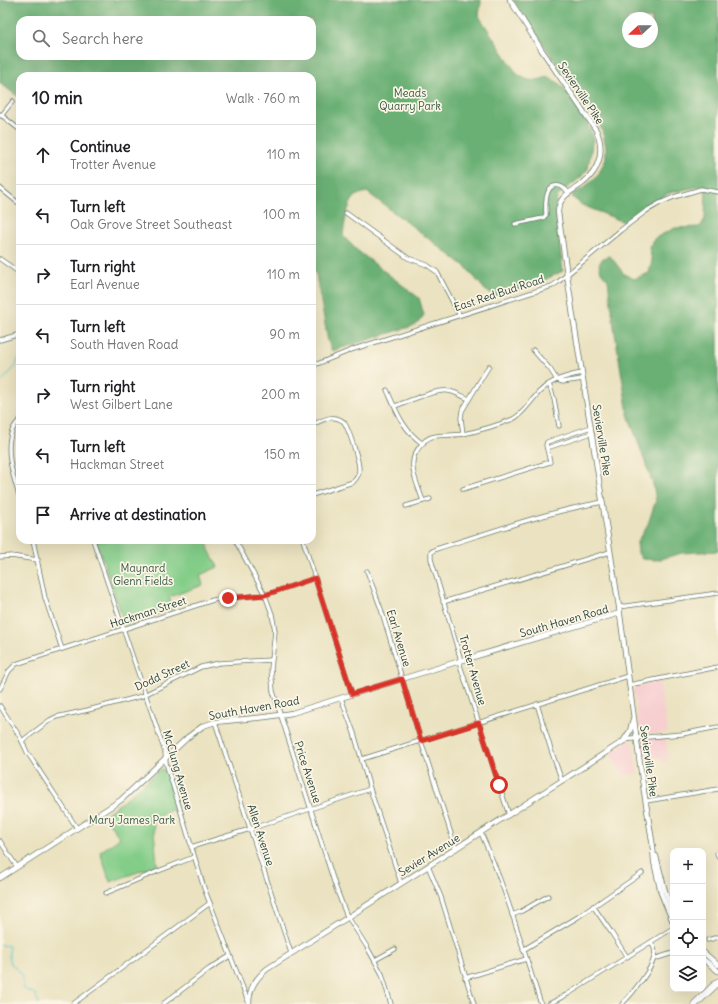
<!DOCTYPE html>
<html lang="en">
<head>
<meta charset="utf-8">
<style>
  body { margin:0; font-family:Delius,sans-serif; background:#f2f2f2; color:#202124 }
  .controls { position:absolute; right:12px; bottom:12px; display:grid; overflow:hidden; border-radius:8px; box-shadow:0 4px 16px #0002 }
  .controls button { width:36px; height:36px; display:grid; place-items:center; padding:0; border:0; border-bottom:1px solid #e0e0e0; background:#fff; color:#202124; font:20px sans-serif }
  .compass { position:absolute; left:622px; top:12px; width:36px; height:36px; border-radius:50%; background:#fff; box-shadow:0 4px 16px #0002; rotate:248deg }
  .stop { position:absolute; width:12px; height:12px; margin:-9px; border:3px solid #d93025; border-radius:50%; background:#fff }
  .stop.end { background:#d93025; border-color:#fff; box-shadow:0 1px 4px #0008 }
  .list { margin:0; padding:0; list-style:none }
  h2 { display:flex; justify-content:space-between; align-items:center; height:52px; margin:0; padding:0 16px; font-size:17px }
  h2 small { font-size:13px; font-weight:400; color:#757577 }
  .list li { display:grid; grid-template-columns:26px 1fr auto; gap:12px; align-items:center; box-sizing:border-box; height:60px; padding:0 16px; border-top:1px solid #e0e0e0 }
  .list b { display:block; font-size:15px; white-space:nowrap }
  .list p { margin:0; font-size:13px; white-space:nowrap; color:#757577 }
  .list em { font-size:13px; font-style:normal; color:#757577 }
  .icon { flex:none; width:22px; height:22px; fill:none; stroke:currentColor; stroke-width:2; stroke-linecap:round; stroke-linejoin:round }
  .map { position:relative; flex:none; width:718px; height:1004px; overflow:hidden }
  .search { position:absolute; background:#fff; box-shadow:0 4px 16px #0002; left:16px; top:16px; width:300px; height:44px; display:flex; align-items:center; gap:10px; box-sizing:border-box; padding:0 14px; border-radius:12px; color:#757577; font-size:15px }
  .panel { position:absolute; background:#fff; box-shadow:0 4px 16px #0002; left:16px; top:72px; width:300px; height:472px; border-radius:12px }
  .map>svg:first-child { display:block }
  .built { fill:#f7cfd1 }
  .green { fill:#84cd89; stroke:#52855e }
  .forest { fill:#6bb075; stroke:#457654; fill-rule:evenodd }
  .lines { fill:none; stroke-linecap:round; stroke-linejoin:round }
  .stream { stroke:#5dc8d7; stroke-width:1 }
  .minor-casing { stroke:#667765; stroke-width:5 }
  .tertiary-casing { stroke:#667765; stroke-width:6 }
  .motorway-casing { stroke:#667765; stroke-width:8 }
  .minor { stroke:#fff; stroke-width:3.5 }
  .tertiary { stroke:#fff; stroke-width:4.5 }
  .motorway { stroke:#fff; stroke-width:7 }
  .route { stroke:#d93025; stroke-width:5 }
  .labels { text-anchor:middle; dominant-baseline:central; stroke-width:3.5; stroke-linejoin:round; paint-order:stroke }
  .park-label { font-size:11px; fill:#335a45; stroke:#fcf5e5 }
  .street-label { font-size:11px; fill:#1f3d34; stroke:#fcf5e5 }
</style>
</head>
<body>
<div class="map">
<svg width="718" height="1004" viewBox="0 0 718 1004">
  <rect width="100%" height="100%" fill="#fcf5e5"/>
  <filter id="ink" filterUnits="userSpaceOnUse"><feTurbulence type="fractalNoise" baseFrequency=".025" numOctaves="2"/><feDisplacementMap in="SourceGraphic" scale="8" xChannelSelector="R" yChannelSelector="G"/><feConvolveMatrix kernelMatrix="1 2 1 2 8 2 1 2 1" color-interpolation-filters="sRGB"/></filter>
  <filter id="wash" filterUnits="userSpaceOnUse"><feTurbulence type="fractalNoise" baseFrequency=".012" numOctaves="4" result="noise"/><feDisplacementMap in="SourceGraphic" scale="16" xChannelSelector="R" yChannelSelector="G"/><feGaussianBlur stdDeviation="0.9" result="paint"/><feColorMatrix in="noise" values="0 0 0 0 0 0 0 0 0 0 0 0 0 0 0 0 0 1.4 0 .05"/><feComposite in="paint" operator="in"/></filter>
  <g filter="url(#wash)">
    <rect width="100%" height="100%" fill="#eae2c0"/>
    <g class="built">
      <path d="M659,681l9,52 -20,1 -6,-2 -3,-4 -6,-40z"/>
      <path d="M666,738l2,24 -6,1 -1,-4 -5,-3 -15,4 -2,-13 2,-5 3,-2z"/>
      <path d="M629,740l3,1 1,3 5,29 -15,2 -14,-22z"/>
    </g>
    <g class="green">
      <path d="M96,540h109l4,7 -1,1 10,19 -18,8 3,10 -34,12 4,12 -48,16z"/>
      <path d="M161,769l4,2 12,36 -24,12 4,46 -47,17 -10,-30 20,-14 -16,-23 18,-13z"/>
    </g>
    <g class="forest">
      <path d="M0,0h481v2l-2,14 38,58c12,8 16,8 30,3l12,6 21,24 13,30 -5,32 -8,9 -18,14 -5,5 -2,14 8,60 -23,11 -45,14 -10,-6 -19,-23 -99,-75c-3,1 -10,2 -12,5 -8,7 -11,29 -12,39l15,15 61,47 5,17 -8,10 -84,26 -4,-10 -12,-66 -4,-10v-189h-292v22l-20,-15zM20,20h292v36h-292z"/>
      <path d="M513,0h205v551l-36,2 -25,7 -15,-1 -4,-6 -1,-11 11,-18 8,-24 -3,-16 -25,-70 -14,-87 -6,-47 -7,-8 -2,-8 4,-6 7,-2 14,18 10,5 15,-6 3,-12 -3,-14 6,-9 20,-10 25,-1 5,-8 1,-34 -37,8 -24,14 -21,15 -42,-17 -10,-8 1,-3 11,-6 14,-13 8,-16v-12l-4,-17 -12,-22 -37,-50zM628,18h24v24h-24z"/>
    </g>
    <g class="lines">
      <g class="stream">
        <path d="M0,383l16,-17 2,-7 2,-1"/>
        <path d="M0,945l9,1v15l13,14 1,14 12,5 4,10"/>
      </g>
    </g>
  </g>
  <g filter="url(#ink)">
    <g class="lines">
      <defs>
        <g id="minor">
          <path d="M0,114l20,16"/>
          <path d="M1,116l12,-15"/>
          <path d="M0,188l17,14"/>
          <path d="M346,213l62,45 19,7 10,7 22,42"/>
          <path d="M515,224l28,-6 3,-3c0,-6 -1,-14 1,-20 3,-13 14,-11 21,-3"/>
          <path d="M0,259l20,14"/>
          <path d="M0,340l20,-6"/>
          <path d="M533,350l17,19 7,11"/>
          <path d="M312,366l42,-17 198,-63 6,-4 63,-52 25,-19 14,-8 14,-6 27,-8 17,3"/>
          <path d="M557,380l5,2 21,-3"/>
          <path d="M549,384l5,15 5,27"/>
          <path d="M387,390c10,22 15,39 36,54"/>
          <path d="M395,406c12,-4 41,-17 53,-15 8,1 14,5 21,8"/>
          <path d="M20,420c-20,17 -8,54 0,78"/>
          <path d="M312,425c11,-5 21,-12 32,-3 5,8 16,40 15,49 0,5 -3,8 -6,11l-41,13"/>
          <path d="M463,434l-2,-16 1,-7 27,-45"/>
          <path d="M547,448l45,-15"/>
          <path d="M463,489l87,-27 -4,-17 1,-3 44,-15"/>
          <path d="M423,501c-4,-13 -15,-34 -8,-47 14,-26 26,-16 48,-20 15,-3 35,-9 50,-15 10,-5 14,-13 21,-21 13,-17 28,-21 48,-25"/>
          <path d="M406,506l24,-7"/>
          <path d="M33,540l12,58 17,51"/>
          <path d="M93,540l72,212 1,11 38,125 44,113"/>
          <path d="M235,540l30,55 7,19 3,17 -4,38 2,22 63,197 10,26 21,33 15,27 9,30"/>
          <path d="M303,540l49,154"/>
          <path d="M0,557l11,-1 27,4"/>
          <path d="M367,571l14,38 40,132 35,108"/>
          <path d="M443,602l167,-50"/>
          <path d="M619,607l99,-14"/>
          <path d="M629,685l89,-18"/>
          <path d="M0,689l9,-18 7,-7 197,-64 15,-2 37,-3 50,-17"/>
          <path d="M341,698l13,35 16,56 31,94"/>
          <path d="M537,704l14,46 11,31"/>
          <path d="M0,706l20,31 7,15 50,76"/>
          <path d="M215,722l76,231"/>
          <path d="M637,738l45,-4 36,-7"/>
          <path d="M22,741l28,-21 6,-3 32,-7 54,-14 59,-29 18,-4 52,-3"/>
          <path d="M362,759l266,-83"/>
          <path d="M646,801l72,-12"/>
          <path d="M509,815l-49,-150v-8l-29,-98v-7l5,-3c55,-17 110,-37 167,-47"/>
          <path d="M481,833c25,55 41,113 60,171"/>
          <path d="M0,841l17,26"/>
          <path d="M191,847l59,-18 120,-40"/>
          <path d="M717,853l1,3"/>
          <path d="M428,866l13,31 33,107"/>
          <path d="M106,893l50,-21 38,-15"/>
          <path d="M593,906l18,26 16,25"/>
          <path d="M512,915l8,-3 28,-16"/>
          <path d="M708,940l10,-3"/>
          <path d="M523,950l55,-33 64,-44"/>
          <path d="M654,959l19,-6"/>
          <path d="M375,960l20,-11"/>
          <path d="M465,978l61,-19"/>
          <path d="M73,1004l137,-101"/>
          <path d="M163,1004l46,-35 21,-13"/>
          <path d="M549,1004l19,-10 105,-66"/>
          <path d="M622,1004c9,-9 30,-34 32,-47 2,-6 0,-10 -3,-15"/>
        </g>
        <g id="tertiary">
          <path d="M510,0l31,49 55,81c9,19 4,40 -13,53 -11,9 -24,12 -25,29l15,104 46,291 23,172 11,68 1,15 7,31 12,29"/>
          <path d="M624,740l6,-9 3,-12"/>
          <path d="M656,856l9,35 8,21"/>
          <path d="M0,878l121,-78 67,-63 15,-11 12,-4 51,-5 26,-4 168,-52 160,-48"/>
          <path d="M703,952l15,13"/>
          <path d="M703,959l15,12"/>
          <path d="M249,1004c0,-15 6,-25 18,-35l360,-230 10,-1"/>
        </g>
        <path id="motorway" d="M695,1004l23,-22"/>
      </defs>
      <use href="#minor" class="minor-casing"/>
      <use href="#tertiary" class="tertiary-casing"/>
      <use href="#motorway" class="motorway-casing"/>
      <use href="#minor" class="minor"/>
      <use href="#tertiary" class="tertiary"/>
      <use href="#motorway" class="motorway"/>
    </g>
  </g>
  <g class="lines" filter="url(#ink)">
    <path class="route" d="M228,598l37,-3 50,-17 37,116 50,-15 19,62 58,-18 20,62"/>
  </g>
  <g class="labels">
    <g class="park-label">
      <text x="410" y="93">Meads<tspan x="410" dy="13">Quarry Park</tspan></text>
      <text x="143" y="568">Maynard<tspan x="143" dy="13">Glenn Fields</tspan></text>
      <text x="132" y="820">Mary James Park</text>
    </g>
    <g class="street-label">
      <text transform="translate(581 93) rotate(56)">Sevierville Pike</text>
      <text transform="translate(499 293) rotate(-18)">East Red Bud Road</text>
      <text transform="translate(602 440) rotate(81)">Sevierville Pike</text>
      <text transform="translate(148 612) rotate(-18)">Hackman Street</text>
      <text transform="translate(564 621) rotate(-16)">South Haven Road</text>
      <text transform="translate(399 638) rotate(73)">Earl Avenue</text>
      <text transform="translate(473 670) rotate(74)">Trotter Avenue</text>
      <text transform="translate(162 675) rotate(-25)">Dodd Street</text>
      <text transform="translate(254 708) rotate(-10)">South Haven Road</text>
      <text transform="translate(649 761) rotate(82)">Sevierville Pike</text>
      <text transform="translate(178 770) rotate(74)">McClung Avenue</text>
      <text transform="translate(308 772) rotate(72)">Price Avenue</text>
      <text transform="translate(261 835) rotate(72)">Allen Avenue</text>
      <text transform="translate(429 855) rotate(-32)">Sevier Avenue</text>
    </g>
  </g>
</svg>
<div class="controls">
<button>+</button>
<button>−</button>
<button><svg class="icon" aria-label="locate" viewBox="0 0 24 24"><circle cx="12" cy="12" r="6"/><path d="M12 2v4M12 18v4M2 12h4M18 12h4"/></svg></button>
<button><svg class="icon" aria-label="layers" viewBox="0 0 24 24"><path d="M12 4l9 5-9 5-9-5zM3 14l9 5 9-5"/></svg></button>
</div>
<svg class="compass" viewBox="-18 -18 36 36"><path d="M0-13l5 13h-10z" fill="#e53935"/><path d="M0 13l5-13h-10z" fill="#757577"/></svg>
<div class="stop" style="left:499px;top:785px"></div>
<div class="stop end" style="left:228px;top:598px"></div>
<div class="search"><svg class="icon" aria-label="search" viewBox="0 0 24 24"><circle cx="10" cy="10" r="6"/><path d="M15 15l6 6"/></svg>Search here</div>
<section class="panel">
<h2>10 min<small>Walk · 760 m</small></h2>
<ul class="list">
<li><svg class="icon" aria-label="ahead" viewBox="0 0 24 24"><path d="M12 20V5M6 11l6-6 6 6"/></svg><div><b>Continue</b><p>Trotter Avenue</p></div><em>110 m</em></li>
<li><svg class="icon" aria-label="left" viewBox="0 0 24 24"><path d="M17 20v-9H6M10 6l-5 5 5 5"/></svg><div><b>Turn left</b><p>Oak Grove Street Southeast</p></div><em>100 m</em></li>
<li><svg class="icon" aria-label="right" viewBox="0 0 24 24"><path d="M7 20v-9h11M14 6l5 5-5 5"/></svg><div><b>Turn right</b><p>Earl Avenue</p></div><em>110 m</em></li>
<li><svg class="icon" aria-label="left" viewBox="0 0 24 24"><path d="M17 20v-9H6M10 6l-5 5 5 5"/></svg><div><b>Turn left</b><p>South Haven Road</p></div><em>90 m</em></li>
<li><svg class="icon" aria-label="right" viewBox="0 0 24 24"><path d="M7 20v-9h11M14 6l5 5-5 5"/></svg><div><b>Turn right</b><p>West Gilbert Lane</p></div><em>200 m</em></li>
<li><svg class="icon" aria-label="left" viewBox="0 0 24 24"><path d="M17 20v-9H6M10 6l-5 5 5 5"/></svg><div><b>Turn left</b><p>Hackman Street</p></div><em>150 m</em></li>
<li><svg class="icon" aria-label="arrive" viewBox="0 0 24 24"><path d="M6 21V4h12l-3 4 3 4H6"/></svg><div><b>Arrive at destination</b></div></li>
</ul>
</section>
</div>
</body>
</html>
